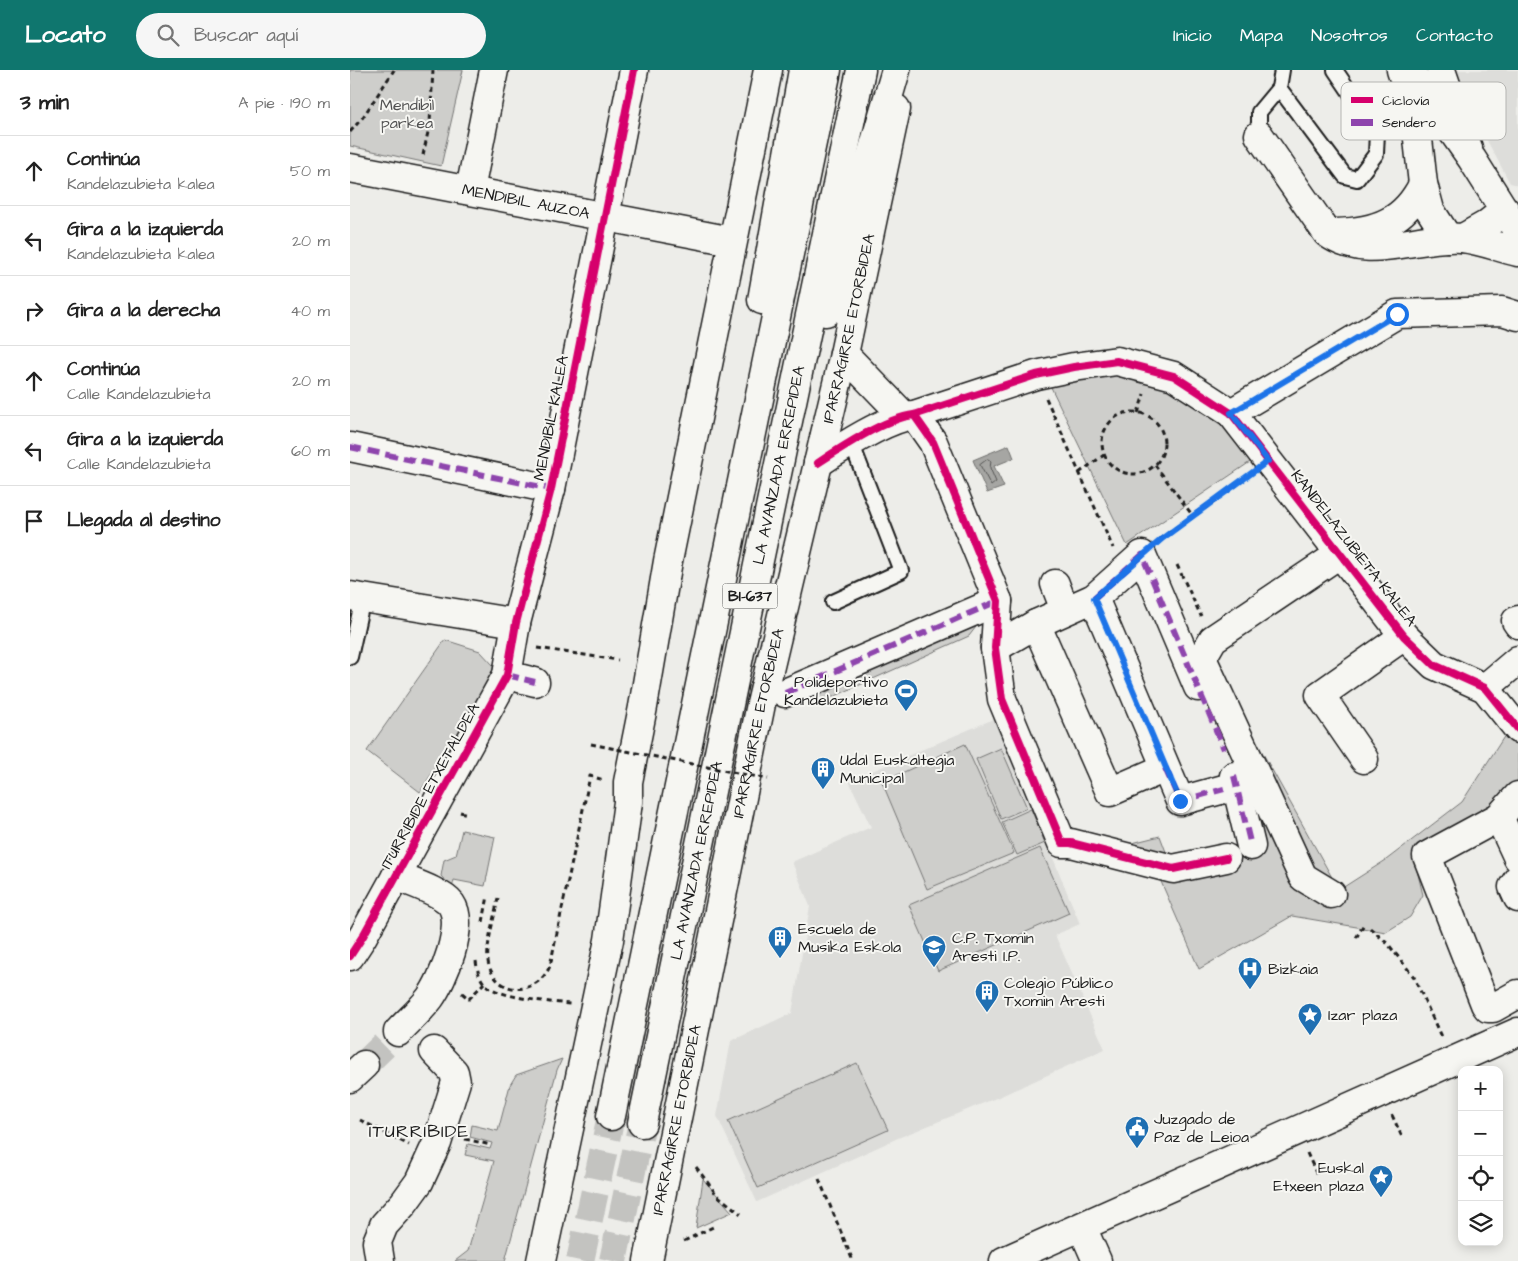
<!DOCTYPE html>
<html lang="es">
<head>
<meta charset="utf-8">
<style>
  body { margin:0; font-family:"Architects Daughter",sans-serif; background:#f6f6f6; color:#222 }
  .controls { position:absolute; right:15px; bottom:15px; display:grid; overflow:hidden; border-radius:10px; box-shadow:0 2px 12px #0003 }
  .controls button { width:45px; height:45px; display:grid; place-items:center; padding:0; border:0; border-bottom:1px solid #e0e0e0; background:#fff; color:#222; font:25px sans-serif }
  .stop { position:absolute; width:15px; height:15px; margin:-11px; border:4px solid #1a73e8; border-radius:50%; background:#fff }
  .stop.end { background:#1a73e8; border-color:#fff; box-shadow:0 1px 5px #0008 }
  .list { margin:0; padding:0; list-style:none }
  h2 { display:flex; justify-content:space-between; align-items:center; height:65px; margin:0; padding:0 20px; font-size:21px }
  h2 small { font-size:16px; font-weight:400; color:#767676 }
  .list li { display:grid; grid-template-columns:32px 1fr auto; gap:15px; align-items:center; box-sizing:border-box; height:70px; padding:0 20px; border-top:1px solid #e0e0e0 }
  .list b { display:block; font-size:19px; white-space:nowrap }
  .list p { margin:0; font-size:16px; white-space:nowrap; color:#767676 }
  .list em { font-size:16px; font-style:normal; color:#767676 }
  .icon { flex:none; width:28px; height:28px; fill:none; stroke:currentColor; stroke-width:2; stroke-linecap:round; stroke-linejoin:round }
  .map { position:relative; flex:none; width:1168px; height:1191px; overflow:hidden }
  header { display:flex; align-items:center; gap:30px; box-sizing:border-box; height:70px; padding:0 25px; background:#0f766e; color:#fff }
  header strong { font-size:24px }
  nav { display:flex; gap:28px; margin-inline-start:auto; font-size:18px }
  .search { width:350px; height:45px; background:#f6f6f6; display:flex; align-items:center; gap:12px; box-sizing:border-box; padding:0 18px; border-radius:28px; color:#767676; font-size:19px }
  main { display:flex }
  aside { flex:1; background:#fff }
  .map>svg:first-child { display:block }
  .built { fill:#ddddda }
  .green { fill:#cececb; stroke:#757574 }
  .water { fill:#a6a6a3; stroke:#6f6f6d }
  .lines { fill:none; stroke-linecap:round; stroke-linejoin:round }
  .shore { stroke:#535352; stroke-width:1 }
  .street-tunnel { stroke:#c3c3c0; stroke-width:28; stroke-dasharray:28 14; stroke-linecap:butt }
  .highway-tunnel { stroke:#c3c3c0; stroke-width:28; stroke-dasharray:28 14; stroke-linecap:butt }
  .lane-casing { stroke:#1c1c1c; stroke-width:18 }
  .street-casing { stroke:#1c1c1c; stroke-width:31 }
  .secondary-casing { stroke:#1c1c1c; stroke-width:31 }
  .primary-casing { stroke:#1c1c1c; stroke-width:31 }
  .highway-casing { stroke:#1c1c1c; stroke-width:31 }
  .path { stroke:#1c1c1c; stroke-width:3; stroke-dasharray:5 4; stroke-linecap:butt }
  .lane { stroke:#f6f6f2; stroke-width:14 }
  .street { stroke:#f6f6f2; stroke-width:28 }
  .secondary { stroke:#f6f6f2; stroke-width:28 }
  .primary { stroke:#f6f6f2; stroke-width:28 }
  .highway { stroke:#f6f6f2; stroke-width:28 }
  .path-bridge { stroke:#1c1c1c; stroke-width:3; stroke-dasharray:5 4; stroke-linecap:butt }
  .quiet { stroke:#8e44ad; stroke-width:6; stroke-dasharray:12 6; stroke-linecap:butt }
  .cycleway-casing { stroke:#f6f6f2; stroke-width:11 }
  .cycleway { stroke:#d6006c; stroke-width:8 }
  .route { stroke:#1a73e8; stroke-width:6 }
  .labels { text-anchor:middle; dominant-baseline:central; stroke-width:4; stroke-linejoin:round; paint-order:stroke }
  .shield { fill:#f6f6f2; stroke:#5d5d5c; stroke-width:1 }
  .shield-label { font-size:15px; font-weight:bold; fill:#1c1c1c }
  .park-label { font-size:16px; fill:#515151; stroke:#f6f6f2 }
  .street-label { font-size:16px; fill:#1c1c1c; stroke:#f6f6f2 }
  .poi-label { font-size:16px; fill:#1c1c1c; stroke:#f6f6f2; text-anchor:start }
  .neighbourhood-label { font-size:18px; letter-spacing:1px; fill:#1c1c1c; stroke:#f6f6f2 }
  .key { fill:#f6f6f2; stroke:#b5b5b2; stroke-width:1 }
  .key-label { font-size:14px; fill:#1c1c1c }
</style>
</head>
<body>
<header>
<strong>Locato</strong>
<div class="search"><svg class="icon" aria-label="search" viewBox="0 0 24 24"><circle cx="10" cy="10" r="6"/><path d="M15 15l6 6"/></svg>Buscar aquí</div>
<nav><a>Inicio</a><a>Mapa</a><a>Nosotros</a><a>Contacto</a></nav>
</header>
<main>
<aside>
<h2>3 min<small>A pie · 190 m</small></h2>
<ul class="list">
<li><svg class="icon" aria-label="ahead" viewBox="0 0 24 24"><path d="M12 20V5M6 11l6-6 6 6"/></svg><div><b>Continúa</b><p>Kandelazubieta kalea</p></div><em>50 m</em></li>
<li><svg class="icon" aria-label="left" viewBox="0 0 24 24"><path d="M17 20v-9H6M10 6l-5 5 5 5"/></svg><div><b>Gira a la izquierda</b><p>Kandelazubieta kalea</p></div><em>20 m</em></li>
<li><svg class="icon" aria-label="right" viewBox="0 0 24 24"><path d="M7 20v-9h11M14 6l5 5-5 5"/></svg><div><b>Gira a la derecha</b></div><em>40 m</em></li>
<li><svg class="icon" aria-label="ahead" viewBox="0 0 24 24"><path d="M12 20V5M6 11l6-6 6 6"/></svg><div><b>Continúa</b><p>Calle Kandelazubieta</p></div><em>20 m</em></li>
<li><svg class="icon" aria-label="left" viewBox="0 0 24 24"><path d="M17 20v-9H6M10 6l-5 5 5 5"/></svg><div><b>Gira a la izquierda</b><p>Calle Kandelazubieta</p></div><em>60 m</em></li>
<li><svg class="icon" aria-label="arrive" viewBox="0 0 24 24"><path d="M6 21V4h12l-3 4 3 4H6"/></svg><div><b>Llegada al destino</b></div></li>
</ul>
</aside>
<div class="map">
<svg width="1168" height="1191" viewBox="0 0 1168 1191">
  <rect width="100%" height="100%" fill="#edede9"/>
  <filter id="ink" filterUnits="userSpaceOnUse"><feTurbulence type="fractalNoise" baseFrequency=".02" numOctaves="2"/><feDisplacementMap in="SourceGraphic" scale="10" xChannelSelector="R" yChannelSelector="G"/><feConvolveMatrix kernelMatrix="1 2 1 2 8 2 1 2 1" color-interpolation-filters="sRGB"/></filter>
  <g filter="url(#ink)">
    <g class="built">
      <path d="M1099,0h69v115l-8,-2z"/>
      <path d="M646,648l84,206 -25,11 50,114 -104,47 -103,42 -141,64 -40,-86 14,-75 61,-28 18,-107 -18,-44 79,-35 -22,-46z"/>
    </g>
    <g class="green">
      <path d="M0,0h113l-22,96 -91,-20z"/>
      <path d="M769,300l55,15 51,35 28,40 -126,85 -78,-162z"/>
      <path d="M639,540l-20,26 -154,69 -7,-17z"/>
      <path d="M95,570l35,11 13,14v14l-73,113 -53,-41z"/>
      <path d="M887,637l102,183 47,-30 76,-58 45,-70 11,13v45l-61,36 -43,32 9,37 -13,22 -24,15 -94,-16 -93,53 -40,-92 -39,-31 40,-10 14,37 43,-9 17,-17 9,-5z"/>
      <path d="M615,674l49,109 -87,36 -45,-107z"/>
      <path d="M651,678l26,60 -26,11 -25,-60z"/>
      <path d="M681,739l14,34 -28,12 -15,-33z"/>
      <path d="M112,760l33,7 -10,49 -31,-6 -2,8 -11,-12 3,-16 12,-5z"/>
      <path d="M690,778l29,65 -131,58 -29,-66z"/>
      <path d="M212,989l-5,11 -52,191h-50l13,-10 26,-90 -29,-6 3,-11 22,5 2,-6 -22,-6 2,-12 26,6 12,-46 6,-10z"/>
      <path d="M507,993l31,67 -130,58 -30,-67z"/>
      <path d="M353,1109l29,33 -36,16z"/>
    </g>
    <path class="water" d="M659,375l5,13 -20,8 10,21 -17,6 -14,-33z"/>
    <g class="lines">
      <path class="shore" d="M638,389l3,2 -1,7 6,14 -5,4 -11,-21z"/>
      <path class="street-tunnel" d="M14,995l34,-33"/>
      <g class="highway-tunnel">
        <path d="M230,1191l31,-145"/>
        <path d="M263,1191l29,-138"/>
      </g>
      <defs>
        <g id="lane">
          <path d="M929,18l66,88 12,3 19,-25 1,-22 -42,-62"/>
          <path d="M909,65v-23l20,-24 3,-18"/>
          <path d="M483,532l68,-31 -50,-129"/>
          <path d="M0,587l13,-59"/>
        </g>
        <g id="street">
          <path d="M1051,0l14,42 8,72 7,26 18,28"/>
          <path d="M1091,0l27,78"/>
          <path d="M909,65l68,98c41,30 90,1 135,5 19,2 38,10 56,14"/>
          <path id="s1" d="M0,98l382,73"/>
          <path d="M120,120l24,-120"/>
          <path d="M986,163c41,-1 69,-12 87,-49"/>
          <path d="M1113,168l23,-13 19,-15"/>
          <path d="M494,284l60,62"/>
          <path d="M881,343l166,-99 105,-3 16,5"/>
          <path d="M564,345l19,27 65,159 -3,47 7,51 60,144h9l102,26 53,-11"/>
          <path d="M0,377l201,42"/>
          <path d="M468,393c24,-16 68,-45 96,-48l122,-40 38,-8 43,-6 57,15 57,37 173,223 30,29 51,23 33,41"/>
          <path d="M705,514l10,26"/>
          <path d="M0,526l166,27"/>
          <path d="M744,528l86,203 44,-12"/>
          <path d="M1168,550l-2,1 2,3"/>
          <path d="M686,554l74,168 55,-24"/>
          <path d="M645,578l41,-24 58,-26 48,-43 56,132"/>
          <path d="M157,605l28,7"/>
          <path d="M1135,618l33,-28"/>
          <path d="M435,623l213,-92"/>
          <path d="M1014,689l-44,-64 84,-59"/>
          <path d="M884,706l17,70"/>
          <path d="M1168,726l-19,21 -72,39 58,148 3,4h5l25,-14"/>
          <path d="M1149,747l19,41"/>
          <path d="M46,806c14,6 46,16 55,28 15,21 -8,76 -21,94 -9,12 -22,23 -32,34"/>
          <path d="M1168,809l-5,8 5,11"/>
          <path d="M981,824l-28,-17 -101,-219 11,-19 128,-86"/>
          <path d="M0,886l13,-20 144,-261 9,-52 35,-134 83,-419"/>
          <path d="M0,1008l14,-13"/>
          <path d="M732,1157l15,34"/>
          <path d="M30,1191l-3,-19 7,-17 19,-21 16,-22 18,-39 19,-61 -2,-10 -20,-21"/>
          <path d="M654,1191l514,-229"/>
        </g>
        <path id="secondary" d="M1059,0l63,89 46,73"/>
        <g id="primary">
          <path d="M191,1191l68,-321 19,-138v-20l15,-75 25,-146 100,-491"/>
          <path id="s2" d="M298,1191l113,-557 83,-350 52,-245"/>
        </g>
        <g id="highway">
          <path d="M412,230l41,-230"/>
          <path d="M476,242l70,-242"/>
          <path d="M261,1046l216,-1046"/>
          <path id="s3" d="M292,1053l219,-1053"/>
        </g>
      </defs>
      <use href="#lane" class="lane-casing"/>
      <use href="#street" class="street-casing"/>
      <use href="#secondary" class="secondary-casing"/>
      <use href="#primary" class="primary-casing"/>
      <use href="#highway" class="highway-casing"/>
      <g class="path">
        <path d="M0,62l13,-15 31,-47"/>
        <path d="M73,85l7,-32 3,-53"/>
        <path d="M696,328l67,150"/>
        <circle cx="783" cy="373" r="31"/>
        <path d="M788,343l6,-19"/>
        <path d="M805,395l38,51"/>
        <path d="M729,403l25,-18"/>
        <path d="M810,470l88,-64"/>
        <path d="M827,495l24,51"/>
        <path d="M187,578l81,12"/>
        <path d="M110,742l8,2"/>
        <path d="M148,828c-3,18 -14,51 -9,68 11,32 49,28 61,0l40,-190 14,4"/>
        <path d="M133,852l5,-26"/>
        <path d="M1020,858l18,16 26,33 28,62"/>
        <path d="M1006,868l8,-14"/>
        <path d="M126,891c1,8 3,16 8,22 12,15 67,19 86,21"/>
        <path d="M112,923l7,6 15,-16"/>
        <path d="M1042,1045l10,22"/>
        <path d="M10,1050l49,25"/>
        <path d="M115,1069l26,6"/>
        <path d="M957,1083l10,22"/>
        <path d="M346,1097l21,28 24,19"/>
        <path d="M469,1109l34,82"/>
        <path d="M334,1171l31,-15"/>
      </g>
      <use href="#lane" class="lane"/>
      <use href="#street" class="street"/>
      <use href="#secondary" class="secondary"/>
      <use href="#primary" class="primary"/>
      <use href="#highway" class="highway"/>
      <path class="path-bridge" d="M241,674l177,35"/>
      <g class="quiet">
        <path d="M0,377l201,42"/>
        <path d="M744,528l48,-43 82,194"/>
        <path d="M157,605l28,7"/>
        <path d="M435,623l213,-92"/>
        <path d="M815,698l15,33 44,-12"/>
        <path d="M884,706l17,70"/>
      </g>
      <defs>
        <g id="cycleway">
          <path d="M564,345l19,27 65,159 -3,47 7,51 60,144h9l102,26 53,-11"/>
          <path d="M468,393c24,-16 68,-45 96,-48l122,-40 38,-8 43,-6 57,15 57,37 173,223 30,29 51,23 33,41"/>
          <path d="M0,886l13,-20 144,-261 9,-52 35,-134 83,-419"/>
        </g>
      </defs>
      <use href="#cycleway" class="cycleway-casing"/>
      <use href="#cycleway" class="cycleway"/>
    </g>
  </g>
  <g class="lines" filter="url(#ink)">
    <path class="route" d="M830,731l-86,-203 69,-60 105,-77 -37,-48 166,-99"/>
  </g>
  <defs>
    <symbol id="stadium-pin" viewBox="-11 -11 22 30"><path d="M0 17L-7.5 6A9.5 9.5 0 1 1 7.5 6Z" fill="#1f6fb2" stroke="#f6f6f2"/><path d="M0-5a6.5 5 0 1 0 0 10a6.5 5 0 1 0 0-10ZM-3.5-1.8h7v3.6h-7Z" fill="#fff"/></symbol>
    <symbol id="building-pin" viewBox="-11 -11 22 30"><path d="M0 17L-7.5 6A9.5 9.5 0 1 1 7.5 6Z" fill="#1f6fb2" stroke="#f6f6f2"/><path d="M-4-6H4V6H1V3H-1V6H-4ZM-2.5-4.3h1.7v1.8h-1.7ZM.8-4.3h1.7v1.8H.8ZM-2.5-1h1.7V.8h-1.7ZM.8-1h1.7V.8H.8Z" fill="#fff"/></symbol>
    <symbol id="school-pin" viewBox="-11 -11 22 30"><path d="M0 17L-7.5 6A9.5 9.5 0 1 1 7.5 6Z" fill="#1f6fb2" stroke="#f6f6f2"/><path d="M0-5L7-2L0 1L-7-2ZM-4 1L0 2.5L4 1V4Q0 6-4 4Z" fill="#fff"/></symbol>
    <symbol id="hospital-pin" viewBox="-11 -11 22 30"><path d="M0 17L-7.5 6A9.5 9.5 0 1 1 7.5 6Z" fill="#1f6fb2" stroke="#f6f6f2"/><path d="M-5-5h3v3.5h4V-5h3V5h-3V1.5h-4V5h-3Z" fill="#fff"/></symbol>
    <symbol id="sight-pin" viewBox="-11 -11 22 30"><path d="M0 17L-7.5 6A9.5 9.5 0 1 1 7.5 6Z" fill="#1f6fb2" stroke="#f6f6f2"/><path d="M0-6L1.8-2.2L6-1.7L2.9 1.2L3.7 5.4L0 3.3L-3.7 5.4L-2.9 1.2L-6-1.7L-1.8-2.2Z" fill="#fff"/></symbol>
    <symbol id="civic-pin" viewBox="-11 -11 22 30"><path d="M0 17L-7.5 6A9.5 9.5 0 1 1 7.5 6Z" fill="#1f6fb2" stroke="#f6f6f2"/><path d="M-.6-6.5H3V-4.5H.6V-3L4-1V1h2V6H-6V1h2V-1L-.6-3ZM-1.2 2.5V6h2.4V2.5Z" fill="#fff"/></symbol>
  </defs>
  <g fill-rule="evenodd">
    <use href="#stadium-pin" x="542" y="607" width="28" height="38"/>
    <use href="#building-pin" x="459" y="685" width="28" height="38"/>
    <use href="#building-pin" x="416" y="854" width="28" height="38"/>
    <use href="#school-pin" x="570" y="863" width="28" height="38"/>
    <use href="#hospital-pin" x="886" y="885" width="28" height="38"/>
    <use href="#building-pin" x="623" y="908" width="28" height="38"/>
    <use href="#sight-pin" x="946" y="931" width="28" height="38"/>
    <use href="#civic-pin" x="773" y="1044" width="28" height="38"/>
    <use href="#sight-pin" x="1017" y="1093" width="28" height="38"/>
  </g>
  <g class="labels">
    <rect class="shield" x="372.5" y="513.5" width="55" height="25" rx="4"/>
    <g class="shield-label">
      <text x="400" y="526">BI-637</text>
    </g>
    <g class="park-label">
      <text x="57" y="35">Mendibil<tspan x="57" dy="18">parkea</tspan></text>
    </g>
    <g class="street-label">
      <text stroke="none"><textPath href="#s1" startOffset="179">MENDIBIL AUZOA</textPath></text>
      <text stroke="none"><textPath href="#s2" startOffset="954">IPARRAGIRRE ETORBIDEA</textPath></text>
      <text transform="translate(201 348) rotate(-79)">MENDIBIL KALEA</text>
      <text stroke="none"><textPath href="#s3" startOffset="672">LA AVANZADA ERREPIDEA</textPath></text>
      <text transform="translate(1004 478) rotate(52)">KANDELAZUBIETA KALEA</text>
      <text stroke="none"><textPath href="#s2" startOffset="549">IPARRAGIRRE ETORBIDEA</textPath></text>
      <text transform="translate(80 716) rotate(-61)">ITURRIBIDE ETXETALDEA</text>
      <text stroke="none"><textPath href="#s3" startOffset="268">LA AVANZADA ERREPIDEA</textPath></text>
      <text stroke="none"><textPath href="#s2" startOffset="144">IPARRAGIRRE ETORBIDEA</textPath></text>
    </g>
    <g class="poi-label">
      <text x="538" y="612" text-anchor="end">Polideportivo<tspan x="538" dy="18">Kandelazubieta</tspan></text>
      <text x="490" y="690">Udal Euskaltegia<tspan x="490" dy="18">Municipal</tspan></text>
      <text x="448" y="859">Escuela de<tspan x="448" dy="18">Musika Eskola</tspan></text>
      <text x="602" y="868">C.P. Txomin<tspan x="602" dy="18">Aresti I.P.</tspan></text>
      <text x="918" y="899">Bizkaia</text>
      <text x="654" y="913">Colegio Público<tspan x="654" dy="18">Txomin Aresti</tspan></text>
      <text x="978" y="945">Izar plaza</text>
      <text x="804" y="1049">Juzgado de<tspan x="804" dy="18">Paz de Leioa</tspan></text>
      <text x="1014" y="1098" text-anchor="end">Euskal<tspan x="1014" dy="18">Etxeen plaza</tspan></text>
    </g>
    <g class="neighbourhood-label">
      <text x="69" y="1061">ITURRIBIDE</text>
    </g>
  </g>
  <rect x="991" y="12" width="165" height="58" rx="8" class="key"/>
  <rect x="1001" y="27" width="22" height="6" fill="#d6006c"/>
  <rect x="1001" y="49" width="22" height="7" fill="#8e44ad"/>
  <g class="key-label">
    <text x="1032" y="35">Ciclovía</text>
    <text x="1032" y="57">Sendero</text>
  </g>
</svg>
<div class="controls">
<button>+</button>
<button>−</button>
<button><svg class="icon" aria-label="locate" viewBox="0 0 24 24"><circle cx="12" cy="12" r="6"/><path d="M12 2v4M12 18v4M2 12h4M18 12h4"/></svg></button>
<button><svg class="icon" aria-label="layers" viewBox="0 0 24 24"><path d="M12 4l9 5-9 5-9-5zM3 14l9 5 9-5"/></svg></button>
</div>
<div class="stop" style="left:1047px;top:244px"></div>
<div class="stop end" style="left:830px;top:731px"></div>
</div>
</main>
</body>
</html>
